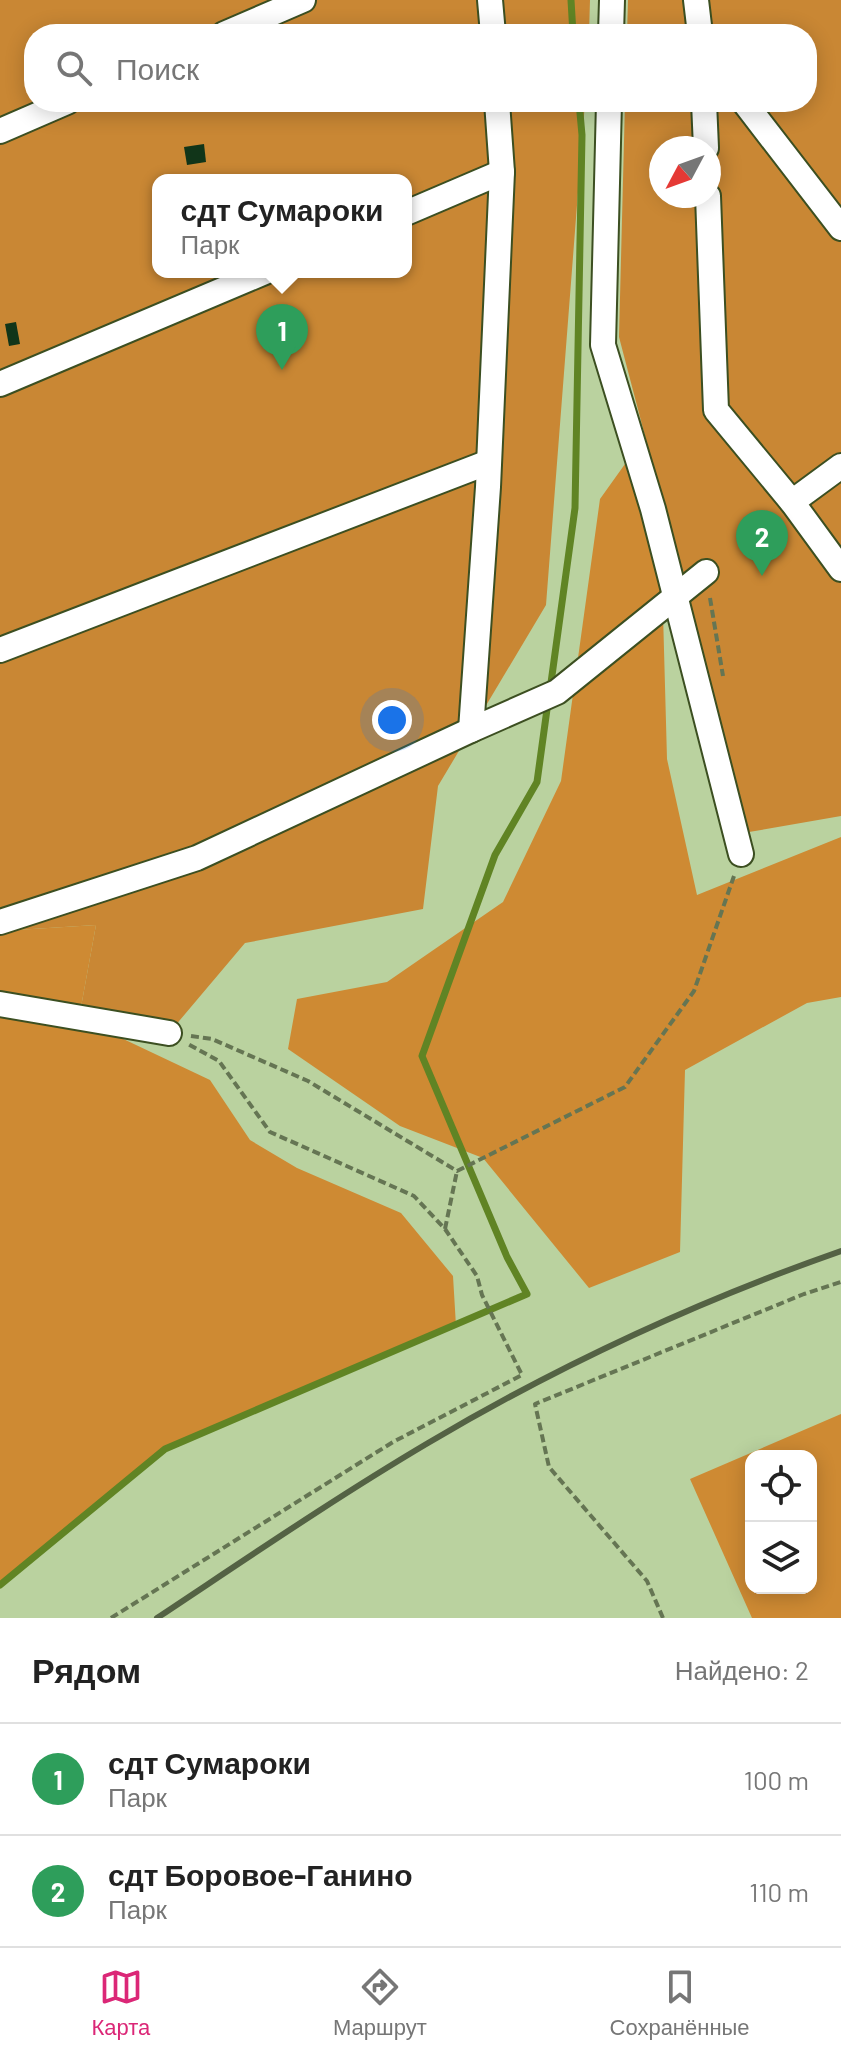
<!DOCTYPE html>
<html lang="ru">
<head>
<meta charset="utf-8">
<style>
  body { margin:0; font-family:Barlow,sans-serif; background:#f2f2f2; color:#222 }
  .controls { position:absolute; right:24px; bottom:24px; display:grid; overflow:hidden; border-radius:16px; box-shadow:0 4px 20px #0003 }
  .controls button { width:72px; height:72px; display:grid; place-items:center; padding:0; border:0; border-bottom:2px solid #e0e0e0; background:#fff; color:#222; font:40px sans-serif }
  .compass { position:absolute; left:649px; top:136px; width:72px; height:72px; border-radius:50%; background:#fff; box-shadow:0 4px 20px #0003; rotate:229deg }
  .you { position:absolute; left:392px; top:720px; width:28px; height:28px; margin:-20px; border:6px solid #fff; border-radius:50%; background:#1a73e8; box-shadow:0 0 0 12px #1a73e833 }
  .badge { display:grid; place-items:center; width:52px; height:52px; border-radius:50%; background:#db2777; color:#fff; font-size:26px; font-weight:700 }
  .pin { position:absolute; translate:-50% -66px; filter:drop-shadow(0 2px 4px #0008) }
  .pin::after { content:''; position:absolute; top:42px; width:28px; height:24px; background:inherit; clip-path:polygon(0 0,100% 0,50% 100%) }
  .popup { position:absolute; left:152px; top:174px; width:260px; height:104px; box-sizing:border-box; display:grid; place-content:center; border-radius:16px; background:#fff; filter:drop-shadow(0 2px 6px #0005); font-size:26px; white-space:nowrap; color:#767676 }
  .popup b { font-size:30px; color:#222 }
  .popup::after { content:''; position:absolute; left:50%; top:100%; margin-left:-16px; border:16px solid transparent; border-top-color:#fff }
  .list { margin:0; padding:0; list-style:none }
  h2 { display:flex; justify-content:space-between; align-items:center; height:104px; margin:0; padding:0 32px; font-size:34px }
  h2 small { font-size:26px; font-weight:400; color:#767676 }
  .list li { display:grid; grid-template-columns:52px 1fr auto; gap:24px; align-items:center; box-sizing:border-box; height:112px; padding:0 32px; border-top:2px solid #e0e0e0 }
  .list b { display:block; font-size:30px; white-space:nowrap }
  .list p { margin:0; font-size:26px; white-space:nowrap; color:#767676 }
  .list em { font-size:26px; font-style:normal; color:#767676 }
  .icon { flex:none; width:44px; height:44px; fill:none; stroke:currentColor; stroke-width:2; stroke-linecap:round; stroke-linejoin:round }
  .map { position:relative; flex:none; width:841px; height:1618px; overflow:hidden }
  .search { position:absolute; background:#fff; box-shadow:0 4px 20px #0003; left:24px; right:24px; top:24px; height:88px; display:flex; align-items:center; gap:20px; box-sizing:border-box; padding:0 28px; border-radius:32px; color:#767676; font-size:30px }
  .sheet { height:328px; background:#fff }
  nav { display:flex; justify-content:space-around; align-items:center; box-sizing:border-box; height:112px; border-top:2px solid #e0e0e0; background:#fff; font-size:22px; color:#767676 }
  nav a { display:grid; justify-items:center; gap:4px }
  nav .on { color:#db2777 }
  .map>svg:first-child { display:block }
  .green { fill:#c98734; fill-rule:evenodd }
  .forest { fill:#ce8a33; fill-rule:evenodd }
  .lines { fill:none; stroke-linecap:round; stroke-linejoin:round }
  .stream { stroke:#608424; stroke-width:7 }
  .building { fill:#113519 }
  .minor-casing { stroke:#3c4f21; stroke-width:28 }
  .path { stroke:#657553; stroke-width:4; stroke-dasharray:8 4; stroke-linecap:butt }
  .minor { stroke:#fff; stroke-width:24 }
  .rail { stroke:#546244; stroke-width:6 }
</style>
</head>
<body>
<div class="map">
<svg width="841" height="1618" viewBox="0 0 841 1618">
  <rect width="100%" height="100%" fill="#bad29f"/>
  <g class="green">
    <path d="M0,0h590l-1,34h-555v68h551l-39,503 -108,181 -15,123 -178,34 -76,90 -90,-15 17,-93 -96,6zM158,180h248v92h-248z"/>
    <path d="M628,0h213v816l-92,16 -130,-495 6,-235h182v-68h-180zM661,148h48v48h-48z"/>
  </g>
  <g class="forest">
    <path d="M625,464l37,113 5,182 30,136 144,-58v160l-34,6 -122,67 -5,182 -91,36 -106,-130 -83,-32 -112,-77 9,-50 90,-17 116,-80 58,-121 39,-282z"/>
    <path d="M96,925l-17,93 131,62 40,60 47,28 104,45 52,63 3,50 -291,123 -165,136v-654z"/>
    <path d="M841,1414v204h-89l-62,-139zM751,1456h60v132h-60z"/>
  </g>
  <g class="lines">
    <g class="stream">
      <path d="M571,0l2,34"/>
      <path d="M550,690l25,-182 7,-373 -3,-33"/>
      <path d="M0,1585l165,-136 362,-155 -20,-37 -85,-201 73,-201 42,-73 11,-80"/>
    </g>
  </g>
  <g class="building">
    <path d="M204,144l2,18 -19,3 -3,-18z"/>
    <path d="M16,322l4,22 -11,2 -4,-22z"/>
  </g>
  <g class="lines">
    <defs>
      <g id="minor">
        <path d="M490,0l3,34"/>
        <path d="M696,0l4,34"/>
        <path d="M224,34l79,-34"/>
        <path d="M611,34l1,-34"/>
        <path d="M497,102l5,70 -14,315 -17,243 86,-38 149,-120"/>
        <path d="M609,102l-6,243 50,164 88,345"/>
        <path d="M704,102l2,46"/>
        <path d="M744,102l97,126"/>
        <path d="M0,131l67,-29"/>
        <path d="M708,196l8,214 76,92 49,67"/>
        <path d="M406,213l96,-41"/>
        <path d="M0,384l265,-112"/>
        <path d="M792,502l49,-36"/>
        <path d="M0,650l489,-188"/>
        <path d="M0,922l197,-64 274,-128"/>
        <path d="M0,1004l169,29"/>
      </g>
    </defs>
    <use href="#minor" class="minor-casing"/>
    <g class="path">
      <path d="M710,598l13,78"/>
      <path d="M191,1036l21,3 96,42 149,90 168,-84 69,-96 40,-115"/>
      <path d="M445,1229l12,-58"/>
      <path d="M111,1618l282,-176 129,-67 -40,-80 -5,-19 -32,-47 -31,-33 -144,-64 -51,-71 -31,-17"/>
      <path d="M663,1618l-16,-37 -98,-114 -14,-63 269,-110 37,-12"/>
    </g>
    <use href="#minor" class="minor"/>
    <path class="rail" d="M157,1618c89,-59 178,-120 271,-175 130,-77 270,-142 413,-192"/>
  </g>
</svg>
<div class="controls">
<button><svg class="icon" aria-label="locate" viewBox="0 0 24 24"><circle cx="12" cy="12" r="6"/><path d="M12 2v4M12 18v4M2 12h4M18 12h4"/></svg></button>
<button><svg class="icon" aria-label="layers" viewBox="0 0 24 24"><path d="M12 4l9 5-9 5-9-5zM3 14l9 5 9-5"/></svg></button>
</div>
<svg class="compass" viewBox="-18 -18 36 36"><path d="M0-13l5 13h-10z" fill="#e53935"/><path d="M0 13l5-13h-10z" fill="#767676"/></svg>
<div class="you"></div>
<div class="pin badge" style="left:282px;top:370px;background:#2e9e5b">1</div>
<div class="popup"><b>сдт Сумароки</b>Парк</div>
<div class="pin badge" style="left:762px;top:576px;background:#2e9e5b">2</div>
<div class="search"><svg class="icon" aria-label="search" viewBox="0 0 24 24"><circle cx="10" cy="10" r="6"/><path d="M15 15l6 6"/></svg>Поиск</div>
</div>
<section class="sheet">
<h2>Рядом<small>Найдено: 2</small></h2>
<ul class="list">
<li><span class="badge" style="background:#2e9e5b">1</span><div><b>сдт Сумароки</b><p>Парк</p></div><em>100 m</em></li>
<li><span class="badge" style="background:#2e9e5b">2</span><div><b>сдт Боровое-Ганино</b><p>Парк</p></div><em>110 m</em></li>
</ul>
</section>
<nav>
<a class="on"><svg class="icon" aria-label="map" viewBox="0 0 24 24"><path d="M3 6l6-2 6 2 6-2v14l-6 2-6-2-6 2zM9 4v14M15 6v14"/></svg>Карта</a>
<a><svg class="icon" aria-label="directions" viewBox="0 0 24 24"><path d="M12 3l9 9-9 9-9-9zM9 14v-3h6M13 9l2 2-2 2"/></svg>Маршрут</a>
<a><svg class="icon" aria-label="saved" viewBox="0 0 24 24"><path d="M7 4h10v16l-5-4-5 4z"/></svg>Сохранённые</a>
</nav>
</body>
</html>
